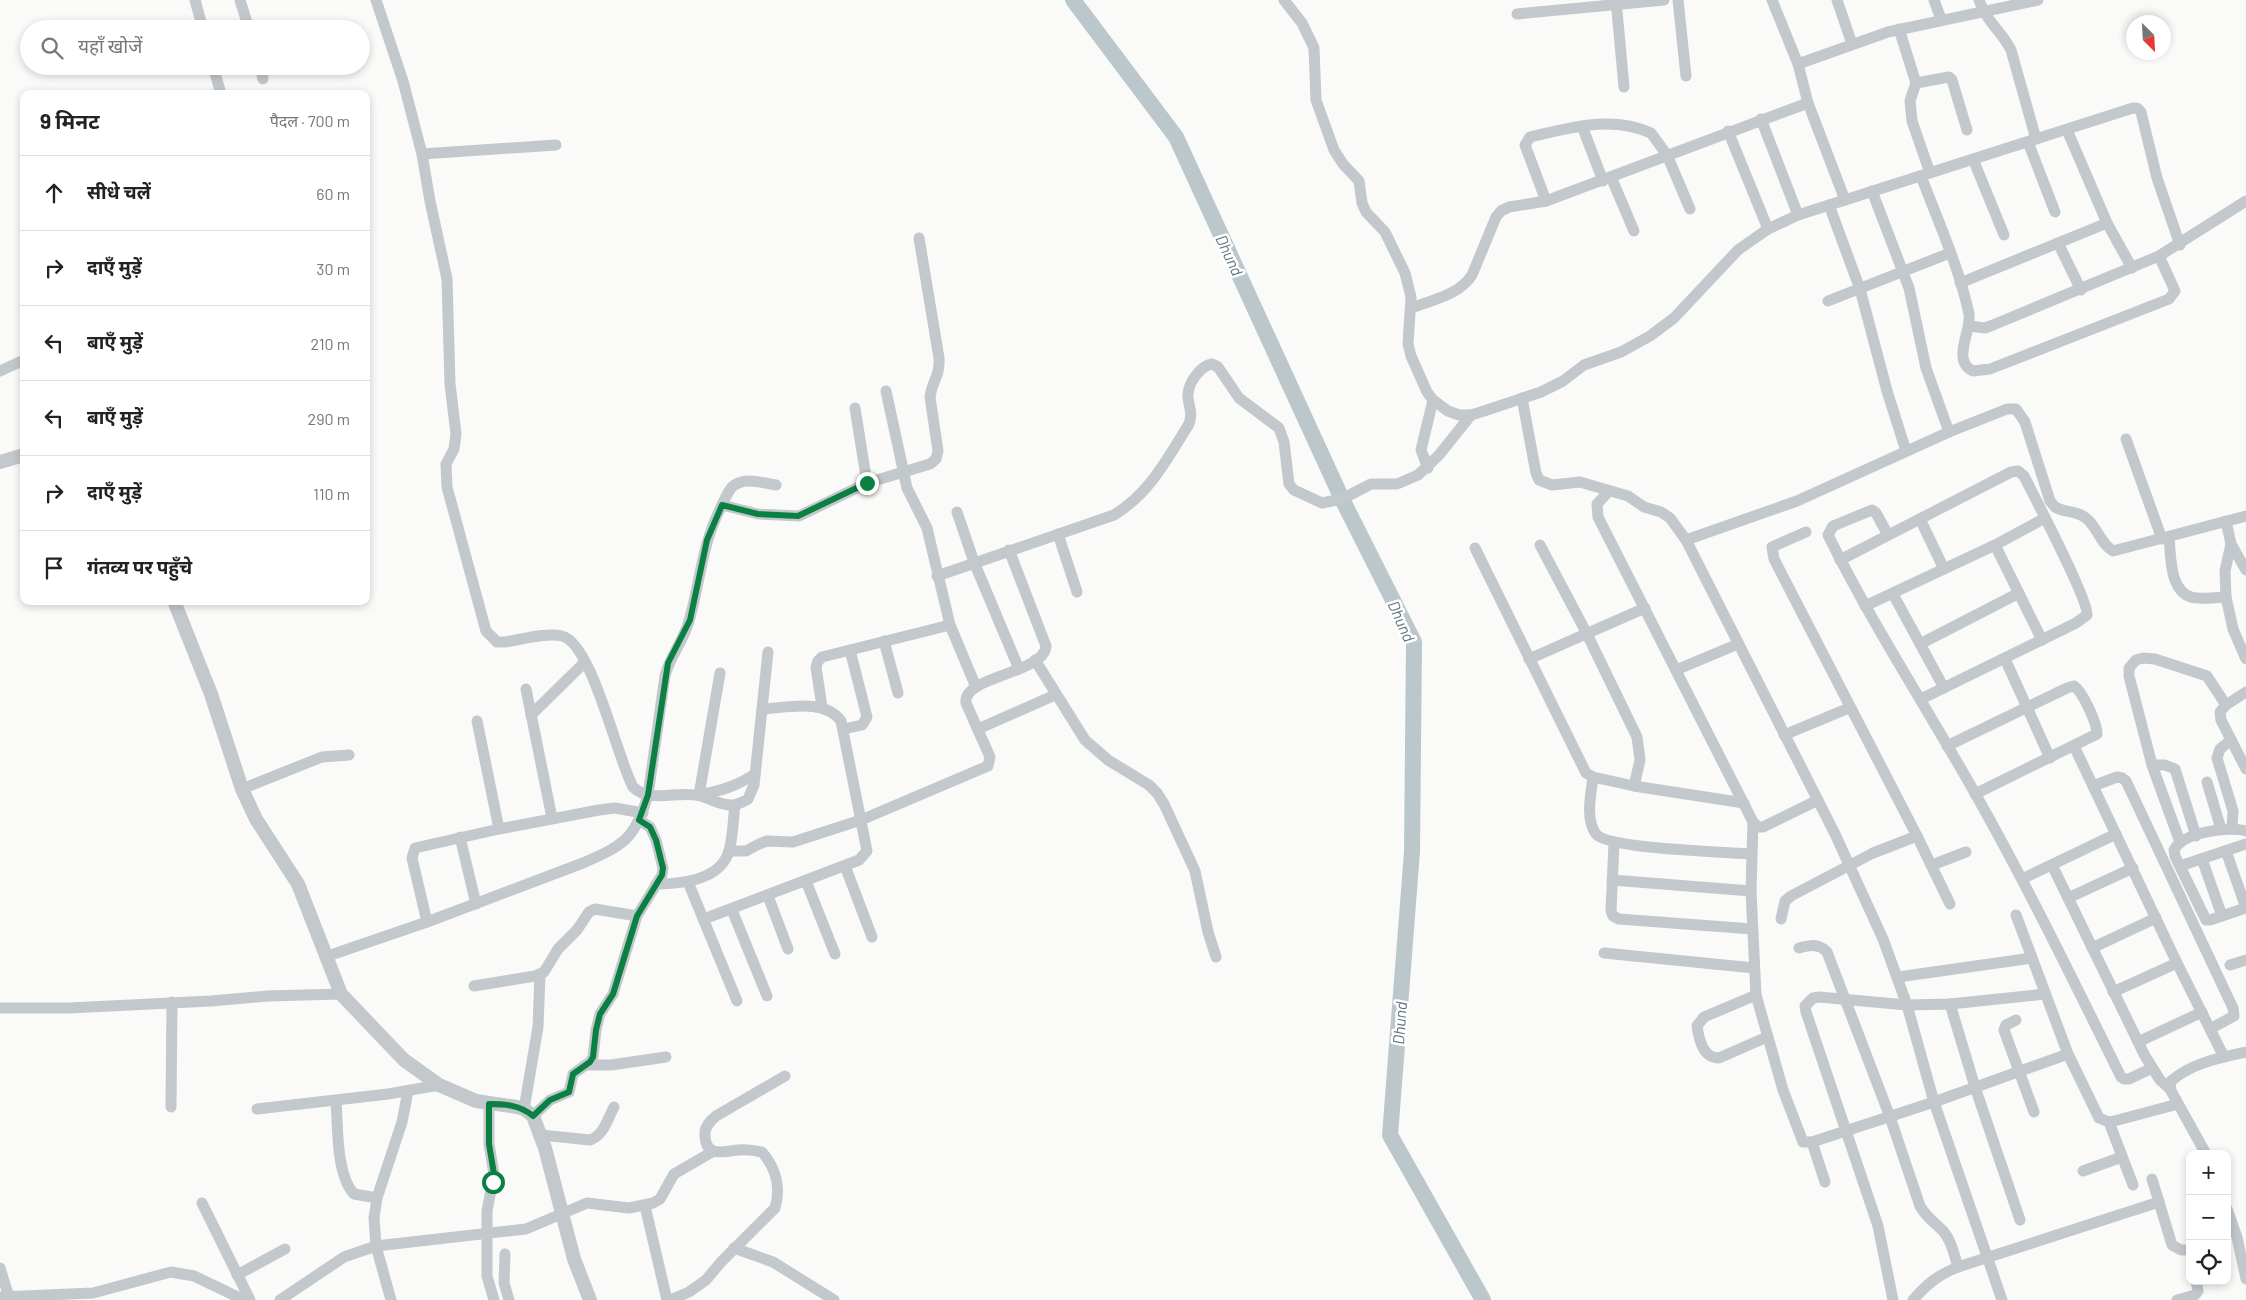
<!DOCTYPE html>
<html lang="hi">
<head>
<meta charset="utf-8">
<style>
  body { margin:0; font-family:Barlow,"Noto Sans Devanagari",sans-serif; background:#f2f2f2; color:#222 }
  .controls { position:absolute; right:15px; bottom:15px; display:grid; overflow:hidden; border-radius:10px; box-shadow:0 2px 8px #0003 }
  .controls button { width:45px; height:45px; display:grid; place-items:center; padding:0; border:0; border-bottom:1px solid #e0e0e0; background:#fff; color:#222; font:25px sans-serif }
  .compass { position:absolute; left:2126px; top:15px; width:45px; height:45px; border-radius:50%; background:#fff; box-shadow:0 2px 8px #0003; rotate:156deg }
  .stop { position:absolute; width:15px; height:15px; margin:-11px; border:4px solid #0b8043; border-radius:50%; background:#fff }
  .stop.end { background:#0b8043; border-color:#fff; box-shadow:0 1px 5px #0008 }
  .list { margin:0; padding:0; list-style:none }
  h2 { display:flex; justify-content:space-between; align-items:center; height:65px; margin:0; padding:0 20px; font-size:21px }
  h2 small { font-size:16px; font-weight:400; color:#767676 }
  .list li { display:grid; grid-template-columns:32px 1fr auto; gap:15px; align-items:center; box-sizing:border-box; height:75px; padding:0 20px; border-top:1px solid #e0e0e0 }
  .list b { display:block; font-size:19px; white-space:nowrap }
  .list em { font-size:16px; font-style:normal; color:#767676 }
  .icon { flex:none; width:28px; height:28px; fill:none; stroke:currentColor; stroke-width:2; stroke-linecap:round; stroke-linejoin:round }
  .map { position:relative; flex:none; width:2246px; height:1300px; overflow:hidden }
  .search { position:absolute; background:#fff; box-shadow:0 2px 8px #0003; left:20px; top:20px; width:350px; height:55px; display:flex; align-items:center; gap:12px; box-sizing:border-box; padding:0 18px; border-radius:28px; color:#767676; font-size:19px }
  .panel { position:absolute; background:#fff; box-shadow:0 2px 8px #0003; left:20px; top:90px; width:350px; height:515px; border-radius:10px }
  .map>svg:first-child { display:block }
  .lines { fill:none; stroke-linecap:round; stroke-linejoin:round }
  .river { stroke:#bbc7cb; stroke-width:16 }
  .minor { stroke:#c3c8cc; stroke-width:11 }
  .tertiary { stroke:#c3c8cc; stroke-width:14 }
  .route { stroke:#0b8043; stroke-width:6 }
  .labels { text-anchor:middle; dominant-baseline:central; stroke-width:5; stroke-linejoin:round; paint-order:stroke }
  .water-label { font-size:16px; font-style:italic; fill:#60757c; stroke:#fff }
</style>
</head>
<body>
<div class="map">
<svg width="2246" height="1300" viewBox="0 0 2246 1300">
  <rect width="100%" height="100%" fill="#fafaf8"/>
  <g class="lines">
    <path class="river" d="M1073,0l103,137 166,362 72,143 -2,210 -22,283 93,165"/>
    <g class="minor">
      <path d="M195,0l8,29"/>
      <path d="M240,0l9,29"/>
      <path d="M376,0l27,81 19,73 8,47 17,78 3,105 6,50 -2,15 -8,15 1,23 39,144 11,11h7c16,-2 43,-10 58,-6 30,7 55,122 71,151 17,17 46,3 67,9 12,3 21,10 34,9 5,-1 9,-3 14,-6l6,-14 14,-133"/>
      <path d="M1284,0l18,23 12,25 2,52 18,50 9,14 16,17 3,22 4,9 19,20 20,41 6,24 -3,47 3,12 16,36 6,8 15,11 11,4h12l13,-4 57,-19 22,-11 21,-16 37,-13 29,-16 24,-18 64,-68 30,-21 30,-14 335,-107h4l4,4 16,66 23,67"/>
      <path d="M1616,0l8,87"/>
      <path d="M1678,0l8,76"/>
      <path d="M1772,0l26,64 10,39 37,97"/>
      <path d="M1837,0l15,44"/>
      <path d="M1934,0l7,19"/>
      <path d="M1979,0c8,23 22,30 32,50l25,89"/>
      <path d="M1517,14l147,-14"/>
      <path d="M1899,29l17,54 -6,18 2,20 18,52"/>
      <path d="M1798,64l90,-32 150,-32"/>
      <path d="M213,66l8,28"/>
      <path d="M260,66l3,13"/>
      <path d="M1916,83l33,-6 3,3 15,50"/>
      <path d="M1761,119l37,96"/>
      <path d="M1582,126l21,55"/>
      <path d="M2067,130l40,93 25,45"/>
      <path d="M1728,131l40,98"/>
      <path d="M2028,142l27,70"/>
      <path d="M422,154l134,-9"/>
      <path d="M1973,159l31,76"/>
      <path d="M1921,176c17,45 38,91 48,138 3,16 -18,47 4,57l17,-2 179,-70 6,-8 -16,-35"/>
      <path d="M1611,177l23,54"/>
      <path d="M1872,191l37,97 17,80 23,64"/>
      <path d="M1546,201l-21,-56 5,-8c40,-9 81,-22 121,-4l16,22 23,54"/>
      <path d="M1829,205l31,84 27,102 19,60"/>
      <path d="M2058,243l23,47"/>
      <path d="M1960,283l147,-60"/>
      <path d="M1828,301l122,-48"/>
      <path d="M1411,308c22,-8 48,-13 61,-33l24,-58 5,-6 8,-4 37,-6 262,-98"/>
      <path d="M1969,326l16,2 8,-3 166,-69 87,-55"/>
      <path d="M0,371l24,-11"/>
      <path d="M886,391l21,97 20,40 23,97 26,62"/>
      <path d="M1522,398l14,75 3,7 13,5 28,-3 48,14 16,11 17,5 9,6 16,22 149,294 48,105 24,66 27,97 68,198"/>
      <path d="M855,408l12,75"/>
      <path d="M2126,439l36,100"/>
      <path d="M1428,468l-7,-18 12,-50"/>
      <path d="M1609,491l-12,13 1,13 155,305 5,5h5l55,-27"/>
      <path d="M722,505l36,9 41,2 68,-33 63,-19 6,-5 2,-8 -8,-54c2,-17 10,-19 9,-39l-20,-120"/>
      <path d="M957,512l17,50 45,107"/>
      <path d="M1920,519l24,50"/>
      <path d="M2226,521l5,23 -6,27 1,26 7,32 13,30"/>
      <path d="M1806,532l-34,15 2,12 143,277 33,68"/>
      <path d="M1058,534l19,58"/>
      <path d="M1888,535l-12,-22 -4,-3 -39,16 -5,9c44,89 99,173 148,260 52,92 98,187 145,282l3,2h5l23,-11"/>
      <path d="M2169,537c2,18 0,53 22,60 10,3 24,0 35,0"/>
      <path d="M1686,540l111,-39 152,-69 58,-23h9l9,13 25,79 5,6c8,5 18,4 26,8 15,7 18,28 32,36l133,-35"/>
      <path d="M2231,544l15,26"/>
      <path d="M1540,545l46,87 51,105 3,23 -6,26"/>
      <path d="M1995,545l47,95"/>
      <path d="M1475,548l111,225 7,4 41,9 110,17"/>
      <path d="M1840,560l171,-88 7,-1 6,5c10,20 65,125 63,139l-11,8 -155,76"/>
      <path d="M937,576l177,-61c36,-22 53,-56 75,-91 4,-11 0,-16 -1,-27 -1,-13 12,-31 24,-33l6,3 21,31 40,30 5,14 5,42 5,6 28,13 20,-4 29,-15h26l21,-9 21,-20 32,-40"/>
      <path d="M1893,594l51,94"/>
      <path d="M1865,606l130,-61 50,-27"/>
      <path d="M884,641l14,52"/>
      <path d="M1920,644l99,-51"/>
      <path d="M1529,659l116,-51"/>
      <path d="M2005,659l45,99"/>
      <path d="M1035,660l50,80 23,20 41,25 8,8 7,11 31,67 13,61 8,25"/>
      <path d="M1676,670l62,-26"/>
      <path d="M720,673l-21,122c21,-4 38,-9 56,-21"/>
      <path d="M526,689l26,129"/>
      <path d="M2246,692l-20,13 -6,7 1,8 25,49"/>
      <path d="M822,707l-6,-40 2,-6 4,-4 128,-32"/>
      <path d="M531,715l54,-53"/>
      <path d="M477,721l22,108"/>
      <path d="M844,729l18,-4 5,-8 -17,-67"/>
      <path d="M978,729l77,-34"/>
      <path d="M1784,735l65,-27"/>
      <path d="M2231,740l-11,9 -3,9 16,53 -1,17"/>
      <path d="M1947,746l120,-58 7,-2c9,6 23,37 23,48l-122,60"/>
      <path d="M2074,746l103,217 47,94"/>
      <path d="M2152,765h13l10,4 21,67"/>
      <path d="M1593,777c-2,17 -8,42 3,57 11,15 131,18 155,20"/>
      <path d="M2207,782l14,47"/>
      <path d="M2093,786l24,-9 5,1 4,3 107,227 1,8 -24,13"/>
      <path d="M242,789l80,-32 27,-2"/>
      <path d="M1753,822l-2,69 5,104 27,95 20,52h9l122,-40 134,-48"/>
      <path d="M2246,831c-17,-5 -63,1 -72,19l1,6 31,64h4l36,-12"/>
      <path d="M460,837l16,67"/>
      <path d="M2180,842l-28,-77 -23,-89v-8l7,-8 7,-2 12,1 52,17 19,29"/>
      <path d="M1614,843l-3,68 2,5 6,3 133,10"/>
      <path d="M729,851h17l13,-7 8,-3 26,1 68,-22 127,-54 2,-9 -24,-54c-4,-27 78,-29 80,-57l-37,-96"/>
      <path d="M2226,851l20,57"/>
      <path d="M2202,859l20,57"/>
      <path d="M1932,865l34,-13"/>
      <path d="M2052,865l93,191 15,24 10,9"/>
      <path d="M845,866l27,71"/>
      <path d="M2180,866l66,-22"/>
      <path d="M2022,879l94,-45"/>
      <path d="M1612,880l139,11"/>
      <path d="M806,881l29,73"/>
      <path d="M688,882l49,119"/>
      <path d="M656,884c25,0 64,-3 73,-33 4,-14 4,-31 6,-46"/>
      <path d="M768,896l20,53"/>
      <path d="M2068,898l65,-30"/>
      <path d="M732,910l35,86"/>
      <path d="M2016,915l52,139 31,64 10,4 9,-2 60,-16"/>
      <path d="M704,919l155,-59 8,-9 -26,-130c-17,-23 -54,-13 -79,-12"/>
      <path d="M1781,919l4,-18 6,-5 82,-43 44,-17"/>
      <path d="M427,922l-15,-64 3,-10 84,-19 100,-19 16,-2 28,5"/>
      <path d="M1799,948c11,-3 19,-5 28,4l63,165 30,89c6,11 13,15 22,24 9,9 12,24 16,37"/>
      <path d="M2092,948l64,-30"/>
      <path d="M1604,953l150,15"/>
      <path d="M325,957l102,-35 156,-59c41,-18 52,-24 65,-68l17,-119c5,-20 19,-36 24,-55 12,-41 12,-75 32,-114 3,-6 6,-14 11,-20 12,-11 30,-4 44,-2"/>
      <path d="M2230,965l16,-5"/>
      <path d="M1898,977l134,-19"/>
      <path d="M474,986l61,-10 9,-4 14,-23 19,-19 12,-18 6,-3 42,7"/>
      <path d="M2113,992l64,-29"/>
      <path d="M1756,995l-52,22 -7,9c2,14 6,32 22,32l48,-21"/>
      <path d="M1950,1004l25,83 45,133"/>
      <path d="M0,1008h69l142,-7 57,-5 73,-2"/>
      <path d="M2016,1020l-10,5 -2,5 30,82"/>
      <path d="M2138,1042l64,-30"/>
      <path d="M585,1065h26l55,-8"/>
      <path d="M336,1101c2,26 0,74 18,93l23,4"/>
      <path d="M489,1104v40l5,30 -7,37v65l7,24"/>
      <path d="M171,1107l1,-105"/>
      <path d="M257,1109l131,-15 51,-9"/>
      <path d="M524,1109l14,-82 2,-52"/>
      <path d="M533,1116l17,-16 19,-8 4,-18 17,-12 3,-5 3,-27 4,-16 13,-20 24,-78 25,-41 1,-7 -7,-28 -6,-13 -11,-7"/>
      <path d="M2109,1122l24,63"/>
      <path d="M541,1135l49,5c14,-5 17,-20 24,-33"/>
      <path d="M1812,1142l13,40"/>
      <path d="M2206,1154l-36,-65 1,-8c21,-18 48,-23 75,-29"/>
      <path d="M2083,1171l39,-14"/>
      <path d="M2152,1179l20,66 9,5h9"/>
      <path d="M202,1203l48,97"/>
      <path d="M645,1206l22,94"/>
      <path d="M2227,1209l10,28 9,42"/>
      <path d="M734,1248l39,14 61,38"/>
      <path d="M505,1254l-1,29 5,17"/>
      <path d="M0,1268l9,29"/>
      <path d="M237,1275l48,-26"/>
      <path d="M0,1297l93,-4 78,-21 23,4 50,24"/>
      <path d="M280,1300l64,-43 32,-11 150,-17 61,-26 42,5 24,-5 7,-4 14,-25 38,-22"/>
      <path d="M391,1300l-15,-54 -2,-28 3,-20 25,-76 6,-31"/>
      <path d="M670,1300l19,-8 17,-12 15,-18 54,-54c6,-20 1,-40 -13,-56 -8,-2 -15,-3 -24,-2 -15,2 -32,7 -33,-14 -1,-9 5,-15 11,-20l69,-40"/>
      <path d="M1893,1300l-15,-74 -72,-214 -1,-6 8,-8 6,-1 88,8 43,-1 95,-10"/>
      <path d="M1913,1300c14,-16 25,-25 45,-33l201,-65"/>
      <path d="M2177,1300l18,-5 3,-4 -2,-10"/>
    </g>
    <g class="tertiary">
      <path d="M0,462l24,-7"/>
      <path d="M174,601l37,93 31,95 14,30 42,65 43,110 63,66 35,25 37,16 41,6 7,2 9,7 12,32 29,111 16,41"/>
    </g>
  </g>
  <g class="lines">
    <path class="route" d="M493,1182l1,-8 -5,-30v-40c16,0 31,1 44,12l17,-16 19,-8 4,-18 17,-12 3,-5 3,-27 4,-16 13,-20 24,-78 25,-41 1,-7 -7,-28 -6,-13 -11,-7 9,-25 20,-132 22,-43 17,-80 15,-35 36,9 40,2 69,-33"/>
  </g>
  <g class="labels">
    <g class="water-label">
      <text transform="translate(1230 255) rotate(65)">Dhund</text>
      <text transform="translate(1402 621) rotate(66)">Dhund</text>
      <text transform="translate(1399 1023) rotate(-86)">Dhund</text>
    </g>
  </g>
</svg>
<div class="controls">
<button>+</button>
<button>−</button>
<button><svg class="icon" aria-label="locate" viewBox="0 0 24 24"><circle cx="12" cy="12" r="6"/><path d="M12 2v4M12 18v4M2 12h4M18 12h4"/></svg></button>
</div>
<svg class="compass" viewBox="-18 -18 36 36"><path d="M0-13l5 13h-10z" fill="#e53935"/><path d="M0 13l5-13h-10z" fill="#767676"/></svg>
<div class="stop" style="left:493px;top:1182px"></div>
<div class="stop end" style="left:867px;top:483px"></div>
<div class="search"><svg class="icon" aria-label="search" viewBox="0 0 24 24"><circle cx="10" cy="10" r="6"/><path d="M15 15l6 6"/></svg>यहाँ खोजें</div>
<section class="panel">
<h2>9 मिनट<small>पैदल · 700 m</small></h2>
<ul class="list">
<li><svg class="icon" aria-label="ahead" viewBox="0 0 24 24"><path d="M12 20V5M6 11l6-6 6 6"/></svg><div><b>सीधे चलें</b></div><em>60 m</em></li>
<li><svg class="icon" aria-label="right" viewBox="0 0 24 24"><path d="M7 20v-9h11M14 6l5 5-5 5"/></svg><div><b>दाएँ मुड़ें</b></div><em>30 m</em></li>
<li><svg class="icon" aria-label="left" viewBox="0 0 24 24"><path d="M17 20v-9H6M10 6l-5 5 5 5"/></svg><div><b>बाएँ मुड़ें</b></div><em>210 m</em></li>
<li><svg class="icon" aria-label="left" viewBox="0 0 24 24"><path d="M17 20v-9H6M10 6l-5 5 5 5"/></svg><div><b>बाएँ मुड़ें</b></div><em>290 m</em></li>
<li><svg class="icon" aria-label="right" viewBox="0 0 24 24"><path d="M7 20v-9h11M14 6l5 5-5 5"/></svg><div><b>दाएँ मुड़ें</b></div><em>110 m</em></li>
<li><svg class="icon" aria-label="arrive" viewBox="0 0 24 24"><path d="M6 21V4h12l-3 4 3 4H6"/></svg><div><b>गंतव्य पर पहुँचे</b></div></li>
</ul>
</section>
</div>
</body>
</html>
